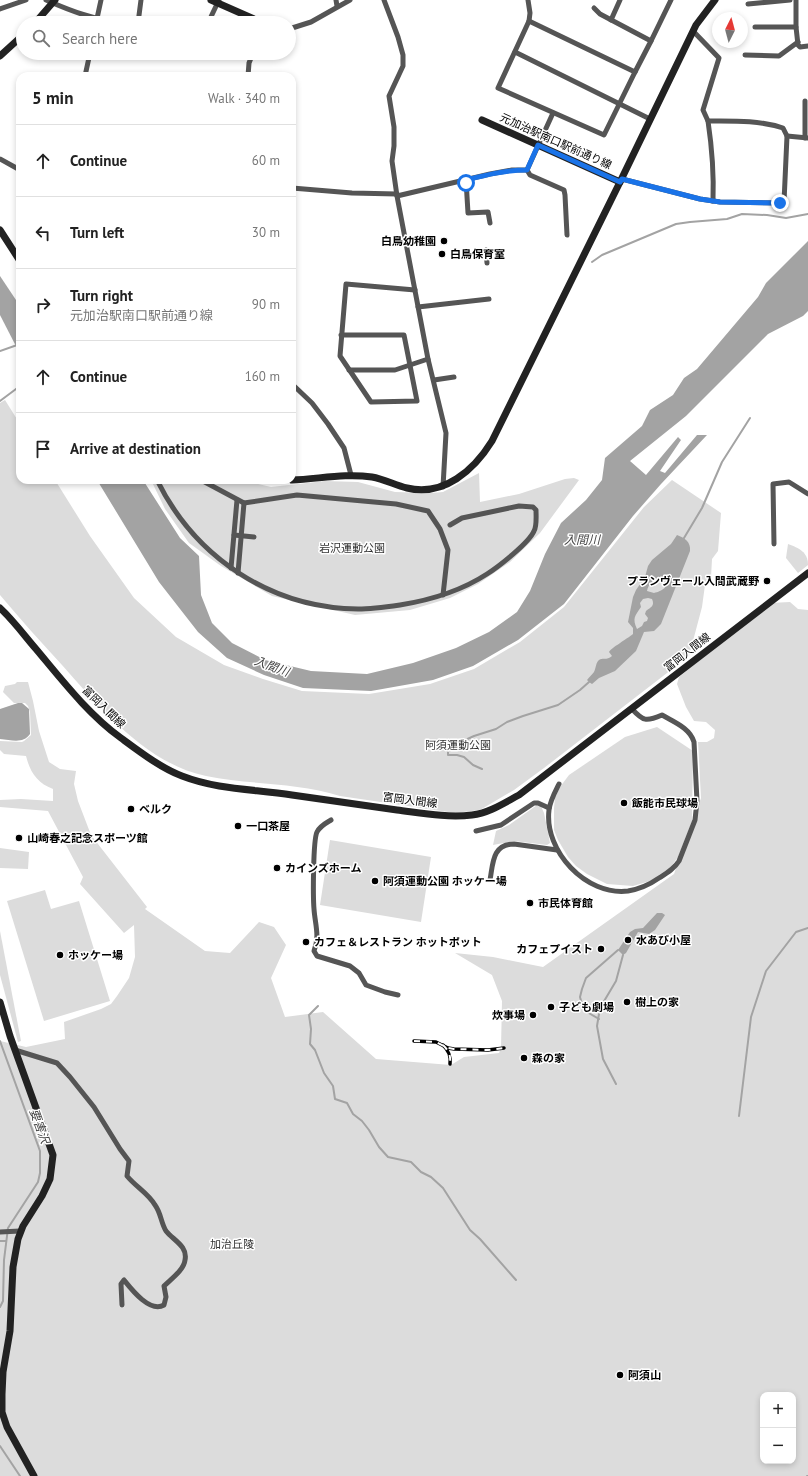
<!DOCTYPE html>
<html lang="en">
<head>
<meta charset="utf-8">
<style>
  body { margin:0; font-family:"PT Sans","Noto Sans JP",sans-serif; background:#f6f6f6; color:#222 }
  .controls { position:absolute; right:12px; bottom:12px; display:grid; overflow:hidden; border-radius:8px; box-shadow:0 2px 6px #0003 }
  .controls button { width:36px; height:36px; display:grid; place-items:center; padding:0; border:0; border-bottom:1px solid #e0e0e0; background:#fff; color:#222; font:20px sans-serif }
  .compass { position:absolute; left:712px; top:12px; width:36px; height:36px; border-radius:50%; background:#fff; box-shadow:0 2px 6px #0003; rotate:6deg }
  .stop { position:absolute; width:12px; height:12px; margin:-9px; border:3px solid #1a73e8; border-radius:50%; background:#fff }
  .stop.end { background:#1a73e8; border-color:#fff; box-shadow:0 1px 4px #0008 }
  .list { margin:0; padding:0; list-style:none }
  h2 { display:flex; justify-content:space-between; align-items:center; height:52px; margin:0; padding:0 16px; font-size:17px }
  h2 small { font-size:13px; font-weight:400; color:#767676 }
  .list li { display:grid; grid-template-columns:26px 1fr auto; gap:12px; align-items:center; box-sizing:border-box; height:72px; padding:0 16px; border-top:1px solid #e0e0e0 }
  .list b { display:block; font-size:15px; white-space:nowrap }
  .list p { margin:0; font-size:13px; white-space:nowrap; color:#767676 }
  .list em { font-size:13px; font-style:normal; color:#767676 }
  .icon { flex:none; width:22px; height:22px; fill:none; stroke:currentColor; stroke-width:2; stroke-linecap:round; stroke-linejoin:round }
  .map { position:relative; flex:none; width:808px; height:1476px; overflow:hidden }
  .search { position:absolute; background:#fff; box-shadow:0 2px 6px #0003; left:16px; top:16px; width:280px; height:44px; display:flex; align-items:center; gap:10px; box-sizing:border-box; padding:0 14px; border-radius:22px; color:#767676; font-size:15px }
  .panel { position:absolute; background:#fff; box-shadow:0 2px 6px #0003; left:16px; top:72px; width:280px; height:412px; border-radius:12px }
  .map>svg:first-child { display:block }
  .green { fill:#dcdcdc; fill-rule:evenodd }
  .water { fill:#a3a3a3; fill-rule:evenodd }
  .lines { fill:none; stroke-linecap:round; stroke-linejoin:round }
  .stream { stroke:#a3a3a3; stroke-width:2 }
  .street { stroke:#555; stroke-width:5 }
  .secondary { stroke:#222; stroke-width:7 }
  .rail-casing { stroke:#000; stroke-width:3.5 }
  .rail { stroke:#fff; stroke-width:2; stroke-dasharray:6; stroke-linecap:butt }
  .route { stroke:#1a73e8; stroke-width:5 }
  .poi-dot { fill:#000; stroke:#fff; stroke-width:1.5 }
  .labels { text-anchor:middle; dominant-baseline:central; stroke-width:3; stroke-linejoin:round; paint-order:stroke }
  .street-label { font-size:11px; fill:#000; stroke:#fff }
  .poi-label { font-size:11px; font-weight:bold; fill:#000; stroke:#fff; text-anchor:start }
  .park-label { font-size:11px; fill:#333; stroke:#fff }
  .water-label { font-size:12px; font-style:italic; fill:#444; stroke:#fff }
</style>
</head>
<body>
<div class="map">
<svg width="808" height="1476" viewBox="0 0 808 1476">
  <rect width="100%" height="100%" fill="#fff"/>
  <g class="green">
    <path d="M5,400l15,24v56h35l35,56 44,62 42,39 48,28 39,14 39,12 67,3 61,-10 44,-15 46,-27 44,-35 80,-100 28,-27 49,33 -3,38 -6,8 -1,18 -6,8 -3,22 -13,49 -145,112 -30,22 -34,20 -25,3 -115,-17c-44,-14 -90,-11 -134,-20 -59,-12 -106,-68 -144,-111 -21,-23 -42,-46 -62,-70v-192z"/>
    <path d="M479,473l1,29 39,-8 46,-15 9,-1 5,2 -39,53 -30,29 -32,22 -28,14 -40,12 -55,5 -83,-19 -51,-30 -32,-23 -24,-34 -14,-29h90l30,7 54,-6 33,1 37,10 36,1 12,-1z"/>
    <path d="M788,544c11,4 20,8 20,21l-10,8 -12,-15z"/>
    <path d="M790,602l8,7 10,1v866h-808v-435l26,6 39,-8 -1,-17 37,-13 10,-5 6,-8 12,-18 6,-21 -1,-32 -10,8 -44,-49 3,-7 -35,-66 -48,-4v-7l21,-1 32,2v-12c-16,-6 -23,-17 -27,-33l-22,-2 -4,-4v-9l22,1 2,-1 7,-6 -1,-23 -2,-6 -3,-3h-11l-11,-11 2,-6 10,-2 2,-2h11l5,19 6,30 10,31 11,7 16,2 -2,13 4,17 13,34 56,72 -2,2 60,42 25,2 29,-31 15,5 12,18 -15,33 14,39 38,-5 53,47 75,6 13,-8 35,-4 2,-5 1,-47 -10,-26 -37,-22 38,4 50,10 131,-93 27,-76 -3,-56h9l7,-4 1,-8 -9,-8 -12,-1 -8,-14 -9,-23 2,-7 91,-74zM763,1395h30v66h-30z"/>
    <path d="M657,727l36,24 -1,70 -14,36 -8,11 -20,13 -17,5 -26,-2 -20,-10 -11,-8 -8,-9 -10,-17 -4,-10v-22l1,-10 5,-11 9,-12 56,-38z"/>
    <path d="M537,805l4,1 3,7 6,30 -3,2 -33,-4 -21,4 3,-14 13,-6z"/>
    <path d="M330,840l101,17 -10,65 -101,-17z"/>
    <path d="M0,848l29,4 -1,17 -28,-1z"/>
    <path d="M45,890l6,19 28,-8 31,100 -66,20 -37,-120z"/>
    <path d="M0,931l21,110 -3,1 -18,-67z"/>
  </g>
  <g class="water">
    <path d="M808,241v70l-5,5 -35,18 -82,82 -56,45 16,14 32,-38 3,3 -21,31 5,2 32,-38h10l-46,49 -28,32 -69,88 -46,36 -45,26 -40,14 -62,11 -68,-3 -39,-13 -37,-17 -29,-26 -39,-50 -62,-102h46l37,58 19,18 2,39 11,28 20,20 33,17 46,11 56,3 46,-11 43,-15 33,-16 28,-20 13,-21 15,-37 16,-31 25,-23 16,-20 3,-22 37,-32 8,-16 23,-15 11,-17 13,-9 61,-72 8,-14z"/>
    <path d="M0,276l20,30v48l-20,-39z"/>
    <path d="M677,535c8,3 14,7 13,16l-29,73 -7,7 -10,1 -8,19 -21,20 -16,7 -7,6 -3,-2 -2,-2c2,-3 5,-5 7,-8 2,-4 2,-10 5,-12 5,-3 7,1 13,-4l-3,-4c2,-4 18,-13 24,-18v-6l-5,-6 5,-25 3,-7 9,-13 3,-11 4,-6 19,-16zM661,577l3,1c6,9 -2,13 -10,15l-7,-2c1,-7 8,-13 14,-14zM648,598l4,1c3,7 -1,8 -6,12l-1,3 3,4 -1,3 -3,1 -2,4 -5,3c-5,-11 -2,-13 4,-22l-1,-4 3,-4z"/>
    <path d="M18,703h4l7,6 1,25c-7,10 -18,6 -30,5v-30z"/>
    <path d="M657,913h5l3,2 -10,15 -6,4 -11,-2 -12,21 -3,2 -5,-5 12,-18 5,-3 8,-1z"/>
  </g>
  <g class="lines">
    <g class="stream">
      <path d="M592,262l10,-7 74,-31 14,-2 37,-3 15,-5 25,1 19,3 22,-4"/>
      <path d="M0,351l20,-7"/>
      <path d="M0,401l20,-15"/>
      <path d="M684,538l18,-30 20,-46 28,-44"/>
      <path d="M482,769l-9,-4 -9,-8 -7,-2h-9v-5l2,-3 24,-11 22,-7 11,-7 16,-6 35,-11 22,-15 9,-8"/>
      <path d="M318,1006l-9,9 2,14 -1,15 5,6 9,23 9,13 2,13 12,4 6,11 9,7 7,9 10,17 9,10 23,5 10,10 10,5 12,11 27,42 10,9 36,41"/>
      <path d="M599,1019l-12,-7 -4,-4 -3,-11 2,-8 4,-11 32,-28"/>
      <path d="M0,1041l40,110v22l-2,9 -30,46 -4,32 -1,41 -3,6"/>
      <path d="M616,1084l-13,-25 -6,-33 3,-18 16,-27 7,-26"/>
      <path d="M739,1116l12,-99 15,-46 30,-39 12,-4"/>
      <path d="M0,1241h6"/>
      <path d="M0,1446l20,30"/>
      <path d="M807,1476h1"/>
    </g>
    <g class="street">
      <path d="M46,0c27,12 47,19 75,23"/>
      <path d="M336,0l1,6"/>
      <path d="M384,0l14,37 5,18v11l-14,30 5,31v19l-2,15 5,35 31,163 18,74 -3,54"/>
      <path d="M528,0l2,13 -1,8"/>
      <path d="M748,4l42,-4"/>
      <path d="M594,8l6,6 51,27 -16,31"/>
      <path d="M0,9l26,-9"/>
      <path d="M611,20l9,-20"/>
      <path d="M529,21l106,51 -31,63 -106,-47z"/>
      <path d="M96,23l5,-23"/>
      <path d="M138,23l3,-23"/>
      <path d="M208,23l11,-23"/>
      <path d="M755,27h41v-27"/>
      <path d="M796,27l2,18 2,2 8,-1"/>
      <path d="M289,29l22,-7 39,-22"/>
      <path d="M693,31l26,27 -16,52 5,11c25,0 51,-1 75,7l4,8"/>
      <path d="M651,41l20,-41"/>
      <path d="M515,52l135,67"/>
      <path d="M745,55l34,1 19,-14"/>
      <path d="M85,76l5,-23"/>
      <path d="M248,76l1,-13 4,-10"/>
      <path d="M553,113l-26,57 3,5 34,15 1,5 2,40"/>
      <path d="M708,121c4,27 6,53 5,80"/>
      <path d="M805,138v-37"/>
      <path d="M0,159l20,11"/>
      <path d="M622,179l78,20 20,3 60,1 4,-1 3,-66 21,2"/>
      <path d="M466,180l2,33 20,-1 2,11"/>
      <path d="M292,188l60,5 45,1"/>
      <path d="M397,196l93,-22 22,-4h15"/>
      <path d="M486,250l1,13"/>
      <path d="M418,307l71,-8"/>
      <path d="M341,335h63l13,66 -46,1 -31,-46 6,-72 69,6"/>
      <path d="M349,370h46l33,-11"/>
      <path d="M434,380l20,-3"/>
      <path d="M292,384l20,19 16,21 16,24 7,27"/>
      <path d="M157,480c38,77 113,128 201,129 13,0 28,-2 42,-4 31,-5 61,-14 87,-31 11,-7 42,-31 47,-43 3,-5 2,-15 2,-21l-3,-3 -14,-1 -57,12 -12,7"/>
      <path d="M201,480l43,23 53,-8 99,9 32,7 12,18 8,21 -5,45"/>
      <path d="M234,535l20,2"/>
      <path d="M774,544l-1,-60 16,-2 19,12"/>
      <path d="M231,568l6,-68"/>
      <path d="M238,573l6,-70"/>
      <path d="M559,784c-4,8 -9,17 -10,26 -5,41 37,86 79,81 12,-2 21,-6 31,-13 8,-5 15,-9 20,-17l16,-41 2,-19 -3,-59c-4,-14 -20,-20 -32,-27 -16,7 -19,6 -30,-6"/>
      <path d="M331,820c-5,3 -11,6 -14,12 -4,8 -4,65 -3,77 1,15 6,27 0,42l3,5 33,10 9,7 7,12 19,7 13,3"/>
      <path d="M476,831l25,-6 33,-22h4l11,5"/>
      <path d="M490,880c3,-16 2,-36 24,-36l43,6"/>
      <path d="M15,1050l42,13 13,14 24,30 26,42 9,12 -2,15c9,11 21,17 28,29 6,8 6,18 11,26 7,9 22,15 19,29 -1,10 -14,19 -21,26l2,11 -2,8c-14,8 -32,-15 -40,-25l-3,4 1,21"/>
      <path d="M0,1232l20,-1"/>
    </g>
    <g class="secondary">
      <path d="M211,0l52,23"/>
      <path d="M35,23l20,-23"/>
      <path d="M0,56l23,-21"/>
      <path d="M482,120l138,62"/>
      <path d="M0,230l20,31"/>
      <path d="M292,480c27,-1 53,-7 80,-3 12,2 23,8 35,11 37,9 67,-18 85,-47l128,-259 76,-157 19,-25"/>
      <path d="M0,608c13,12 24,27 36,41 26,31 52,65 85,89 19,14 40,30 61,38 36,14 73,13 110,19 35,5 70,10 105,15 24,3 50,8 75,5 17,-2 32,-12 47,-20l289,-222"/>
      <path d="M0,1002l10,34 43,119 -3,24 -8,17 -19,30 -5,13 -5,28 -3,64 -7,41 -1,22v18l5,15 27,49"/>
    </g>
    <defs>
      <g id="rail">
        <path d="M414,1041l22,1 12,6 6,1 34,1 16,-2"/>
        <path d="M443,1045c6,6 8,11 7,19"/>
      </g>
    </defs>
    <use href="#rail" class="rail-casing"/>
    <use href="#rail" class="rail"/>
  </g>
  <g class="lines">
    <path class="route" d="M466,183v-3c20,-5 40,-10 61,-10l11,-25 82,37 2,-3 78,20 20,3 60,1"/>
  </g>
  <g class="poi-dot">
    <circle cx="444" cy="241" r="4"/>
    <circle cx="442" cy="254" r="4"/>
    <circle cx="767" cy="581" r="4"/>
    <circle cx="624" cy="803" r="4"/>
    <circle cx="131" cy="809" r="4"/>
    <circle cx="238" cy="826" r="4"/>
    <circle cx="19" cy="838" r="4"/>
    <circle cx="277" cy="868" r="4"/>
    <circle cx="375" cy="881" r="4"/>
    <circle cx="530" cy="903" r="4"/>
    <circle cx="628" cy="940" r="4"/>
    <circle cx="306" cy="942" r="4"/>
    <circle cx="601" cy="949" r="4"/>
    <circle cx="60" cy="955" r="4"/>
    <circle cx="627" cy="1002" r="4"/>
    <circle cx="551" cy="1007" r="4"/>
    <circle cx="533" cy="1015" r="4"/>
    <circle cx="524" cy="1058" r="4"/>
    <circle cx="620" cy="1375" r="4"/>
  </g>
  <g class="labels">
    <g class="street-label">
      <text transform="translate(556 141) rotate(24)">元加治駅南口駅前通り線</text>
      <text transform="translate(687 652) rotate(-38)">富岡入間線</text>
      <text transform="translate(104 707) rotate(44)">富岡入間線</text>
      <text transform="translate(410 800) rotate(7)">富岡入間線</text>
    </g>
    <g class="poi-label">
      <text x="436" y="241" text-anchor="end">白鳥幼稚園</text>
      <text x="450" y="254">白鳥保育室</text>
      <text x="759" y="581" text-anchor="end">プランヴェール入間武蔵野</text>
      <text x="632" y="803">飯能市民球場</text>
      <text x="139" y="809">ベルク</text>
      <text x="246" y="826">一口茶屋</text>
      <text x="27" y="838">山崎春之記念スポーツ館</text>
      <text x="285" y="868">カインズホーム</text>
      <text x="383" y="881">阿須運動公園 ホッケー場</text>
      <text x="538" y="903">市民体育館</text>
      <text x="636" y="940">水あび小屋</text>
      <text x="314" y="942">カフェ＆レストラン ホットポット</text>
      <text x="593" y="949" text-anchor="end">カフェプイスト</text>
      <text x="68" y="955">ホッケー場</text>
      <text x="635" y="1002">樹上の家</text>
      <text x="559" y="1007">子ども劇場</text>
      <text x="525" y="1015" text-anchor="end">炊事場</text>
      <text x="532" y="1058">森の家</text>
      <text x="628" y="1375">阿須山</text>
    </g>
    <g class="park-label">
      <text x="352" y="548">岩沢運動公園</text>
      <text x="458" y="745">阿須運動公園</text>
      <text x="232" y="1244">加治丘陵</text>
    </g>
    <g class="water-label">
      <text x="582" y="539">入間川</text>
      <text transform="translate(272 666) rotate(20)">入間川</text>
      <text transform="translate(40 1126) rotate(70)">要害沢</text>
    </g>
  </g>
</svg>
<div class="controls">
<button>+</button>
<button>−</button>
</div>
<svg class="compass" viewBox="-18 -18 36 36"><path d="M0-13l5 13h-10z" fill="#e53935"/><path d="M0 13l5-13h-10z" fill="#767676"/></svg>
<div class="stop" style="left:466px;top:183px"></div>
<div class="stop end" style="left:780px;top:203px"></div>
<div class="search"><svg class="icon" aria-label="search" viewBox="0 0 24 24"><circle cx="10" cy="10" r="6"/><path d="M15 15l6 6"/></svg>Search here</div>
<section class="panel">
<h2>5 min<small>Walk · 340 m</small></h2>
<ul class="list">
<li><svg class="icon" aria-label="ahead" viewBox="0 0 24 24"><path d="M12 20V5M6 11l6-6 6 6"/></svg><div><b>Continue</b></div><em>60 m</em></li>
<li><svg class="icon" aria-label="left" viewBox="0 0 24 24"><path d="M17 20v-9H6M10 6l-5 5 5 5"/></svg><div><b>Turn left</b></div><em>30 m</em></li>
<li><svg class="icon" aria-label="right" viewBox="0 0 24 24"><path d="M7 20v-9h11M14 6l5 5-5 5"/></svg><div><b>Turn right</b><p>元加治駅南口駅前通り線</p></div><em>90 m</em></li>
<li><svg class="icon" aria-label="ahead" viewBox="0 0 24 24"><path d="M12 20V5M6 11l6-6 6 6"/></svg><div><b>Continue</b></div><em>160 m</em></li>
<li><svg class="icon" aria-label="arrive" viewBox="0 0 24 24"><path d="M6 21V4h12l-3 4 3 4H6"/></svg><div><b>Arrive at destination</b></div></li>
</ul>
</section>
</div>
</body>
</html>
